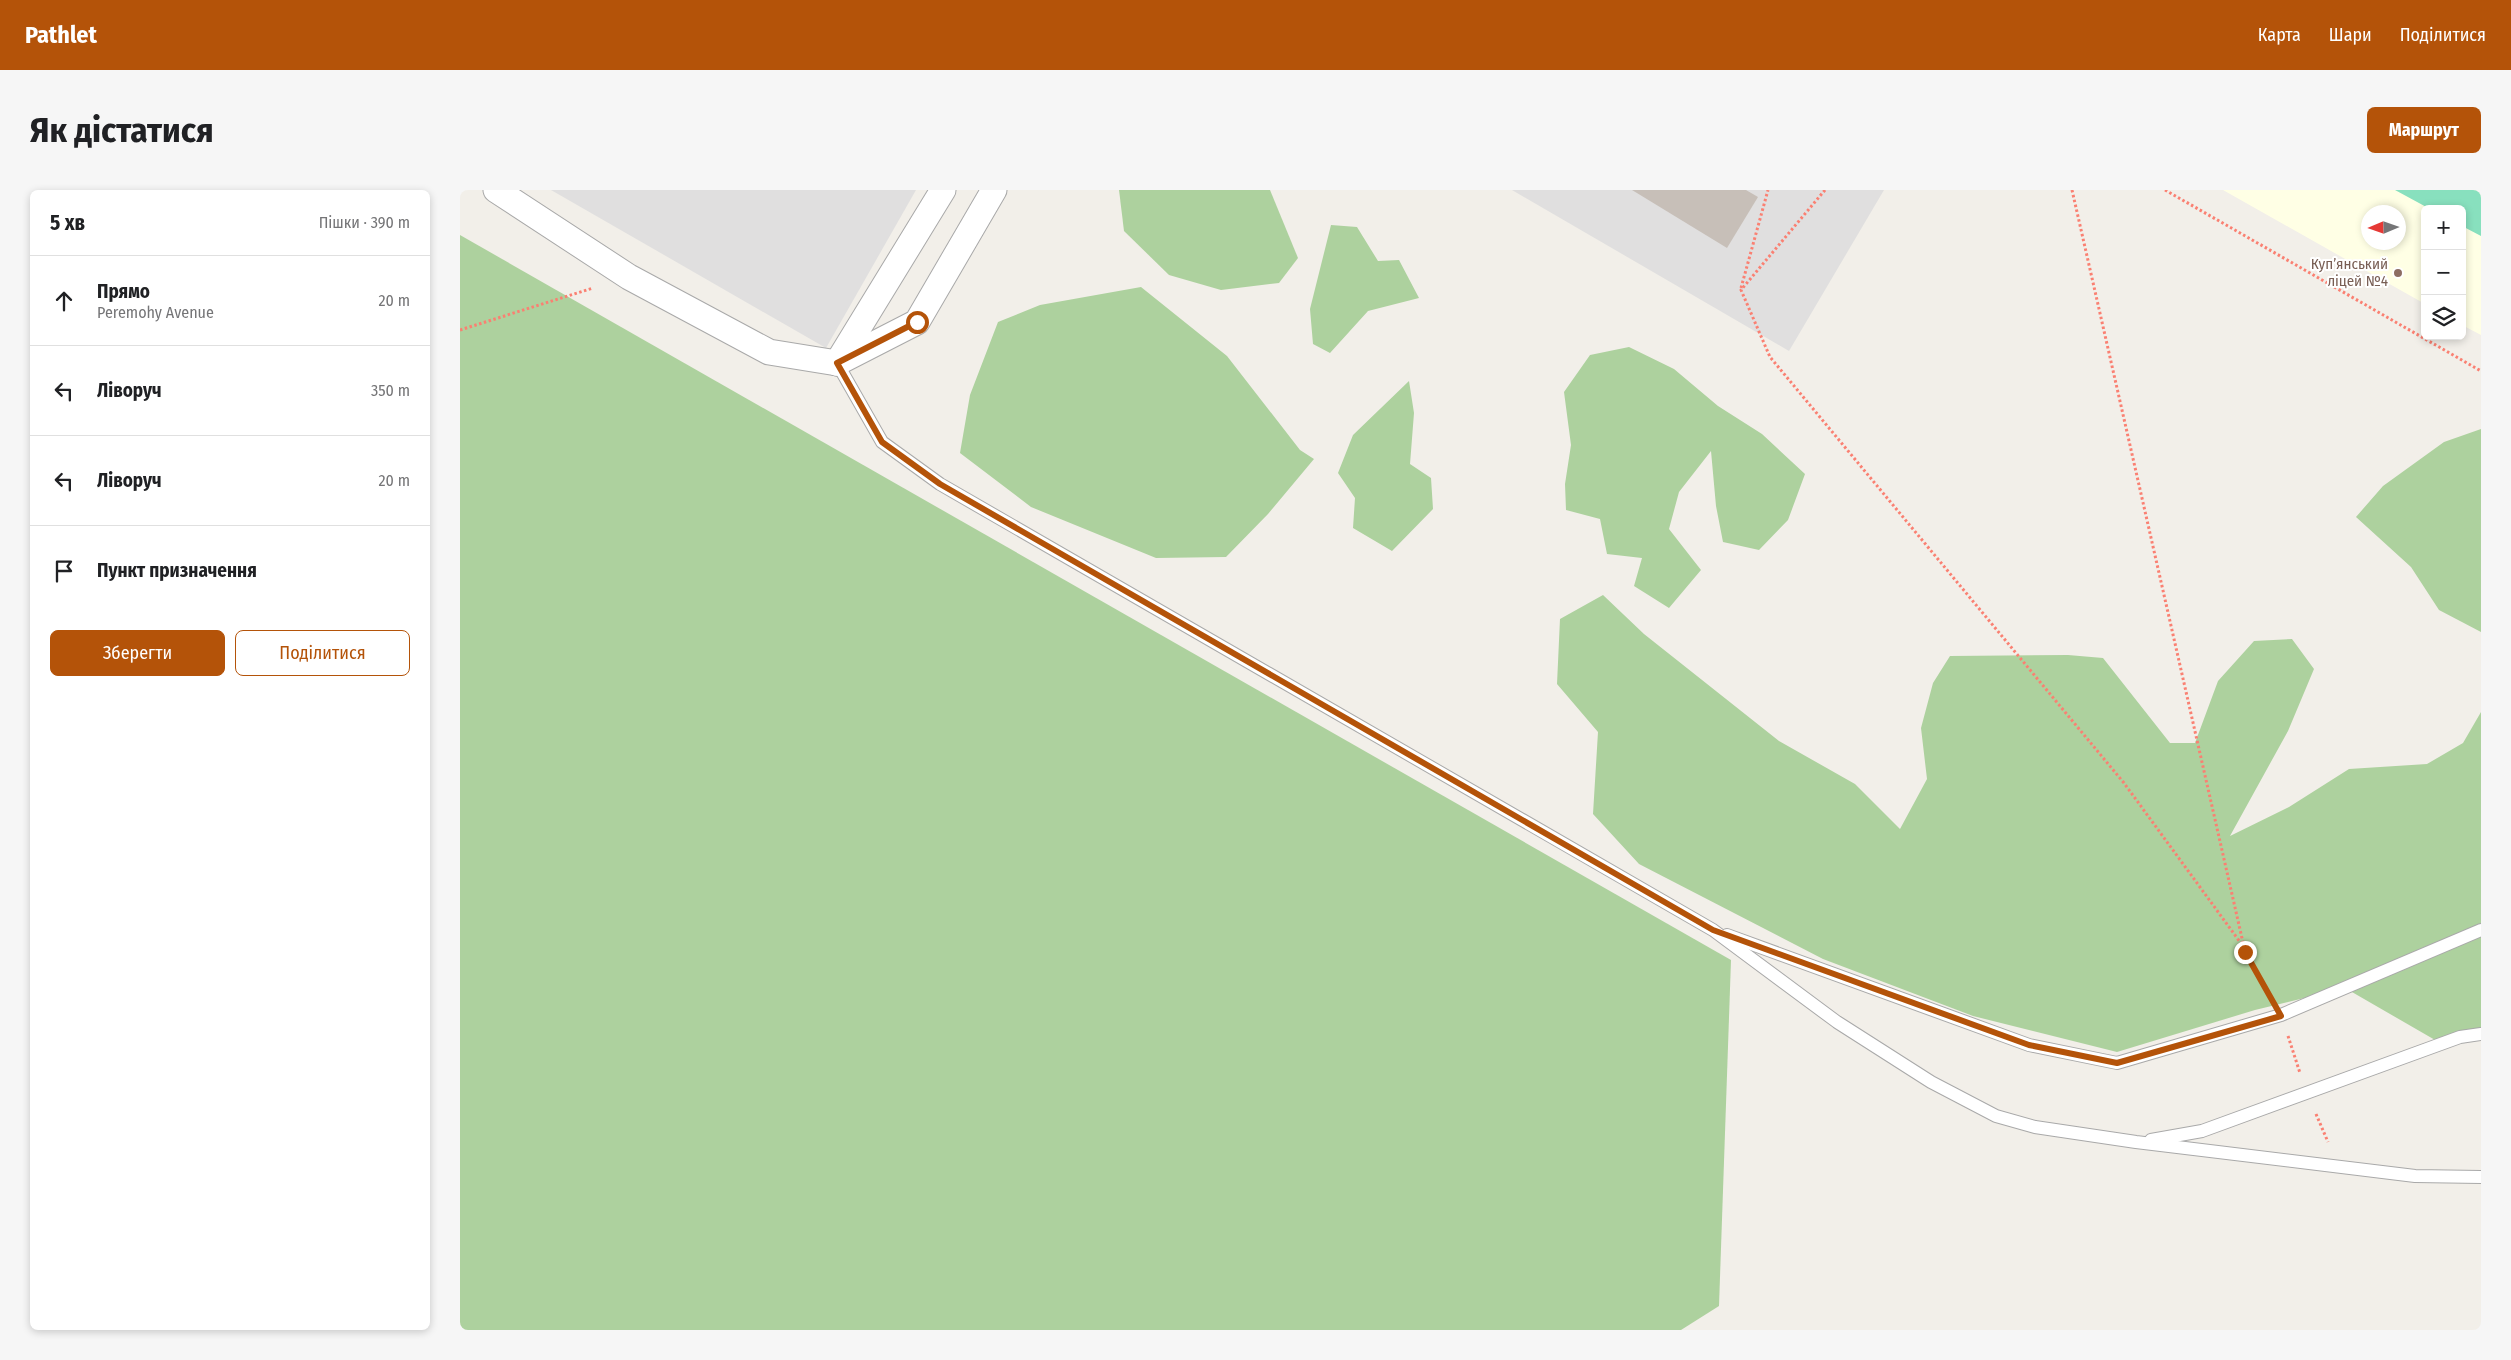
<!DOCTYPE html>
<html lang="uk">
<head>
<meta charset="utf-8">
<style>
  body { margin:0; font-family:"Fira Sans Condensed",sans-serif; background:#f6f6f6; color:#202124 }
  .controls { position:absolute; right:15px; top:15px; display:grid; overflow:hidden; border-radius:8px; box-shadow:0 2px 8px #0003 }
  .controls button { width:45px; height:45px; display:grid; place-items:center; padding:0; border:0; border-bottom:1px solid #e0e0e0; background:#fff; color:#202124; font:25px sans-serif }
  .compass { position:absolute; left:1901px; top:15px; width:45px; height:45px; border-radius:50%; background:#fff; box-shadow:0 2px 8px #0003; rotate:268deg }
  .stop { position:absolute; width:15px; height:15px; margin:-11px; border:4px solid #b45309; border-radius:50%; background:#fff }
  .stop.end { background:#b45309; border-color:#fff; box-shadow:0 1px 5px #0008 }
  .list { margin:0; padding:0; list-style:none }
  h2 { display:flex; justify-content:space-between; align-items:center; height:65px; margin:0; padding:0 20px; font-size:21px }
  h2 small { font-size:16px; font-weight:400; color:#757577 }
  .list li { display:grid; grid-template-columns:32px 1fr auto; gap:15px; align-items:center; box-sizing:border-box; height:90px; padding:0 20px; border-top:1px solid #e0e0e0 }
  .list b { display:block; font-size:19px; white-space:nowrap }
  .list p { margin:0; font-size:16px; white-space:nowrap; color:#757577 }
  .list em { font-size:16px; font-style:normal; color:#757577 }
  .actions { display:flex; gap:10px; padding:15px 20px }
  .actions a { flex:1; padding:11px 0; border:1px solid #b45309; border-radius:8px; text-align:center; font-size:18px; color:#b45309 }
  .actions .main { background:#b45309; color:#fff }
  .icon { flex:none; width:28px; height:28px; fill:none; stroke:currentColor; stroke-width:2; stroke-linecap:round; stroke-linejoin:round }
  .map { position:relative; flex:none; width:2021px; height:1140px; overflow:hidden; border-radius:8px }
  header { display:flex; align-items:center; gap:30px; box-sizing:border-box; height:70px; padding:0 25px; background:#b45309; color:#fff }
  header strong { font-size:24px }
  nav { display:flex; gap:28px; margin-inline-start:auto; font-size:18px }
  .intro { display:flex; align-items:center; justify-content:space-between; box-sizing:border-box; height:120px; padding:0 30px }
  h1 { margin:0; font-size:35px }
  .button { padding:12px 22px; border-radius:8px; background:#b45309; color:#fff; font-size:18px; font-weight:700 }
  main { display:flex; gap:30px; padding:0 30px }
  aside { flex:1; background:#fff; border-radius:8px; box-shadow:0 2px 8px #0003 }
  .map>svg:first-child { display:block }
  .residential { fill:#e0dfdf }
  .education { fill:#ffffe5; fill-rule:evenodd }
  .forest { fill:#add19e }
  .pitch { fill:#88e0be }
  .building { fill:#c7bfb8 }
  .lines { fill:none; stroke-linecap:round; stroke-linejoin:round }
  .service-casing { stroke:#a9a9a9; stroke-width:14 }
  .minor-casing { stroke:#a9a9a9; stroke-width:27 }
  .path { stroke:#fa8072; stroke-width:3; stroke-dasharray:2.5 2.5; stroke-linecap:butt }
  .service { stroke:#fff; stroke-width:12 }
  .minor { stroke:#fff; stroke-width:25 }
  .route { stroke:#b45309; stroke-width:6 }
  .education-dot { fill:#8d6e63; stroke:#fff; stroke-width:2 }
  .labels { text-anchor:middle; dominant-baseline:central; stroke-width:4; stroke-linejoin:round; paint-order:stroke }
  .education-label { font-size:15px; fill:#785e54; stroke:#fff; text-anchor:end }
</style>
</head>
<body>
<header>
<strong>Pathlet</strong>
<nav><a>Карта</a><a>Шари</a><a>Поділитися</a></nav>
</header>
<div class="intro"><h1>Як дістатися</h1><a class="button">Маршрут</a></div>
<main>
<aside>
<h2>5 хв<small>Пішки · 390 m</small></h2>
<ul class="list">
<li><svg class="icon" aria-label="ahead" viewBox="0 0 24 24"><path d="M12 20V5M6 11l6-6 6 6"/></svg><div><b>Прямо</b><p>Peremohy Avenue</p></div><em>20 m</em></li>
<li><svg class="icon" aria-label="left" viewBox="0 0 24 24"><path d="M17 20v-9H6M10 6l-5 5 5 5"/></svg><div><b>Ліворуч</b></div><em>350 m</em></li>
<li><svg class="icon" aria-label="left" viewBox="0 0 24 24"><path d="M17 20v-9H6M10 6l-5 5 5 5"/></svg><div><b>Ліворуч</b></div><em>20 m</em></li>
<li><svg class="icon" aria-label="arrive" viewBox="0 0 24 24"><path d="M6 21V4h12l-3 4 3 4H6"/></svg><div><b>Пункт призначення</b></div></li>
</ul>
<div class="actions"><a class="main">Зберегти</a><a>Поділитися</a></div>
</aside>
<div class="map">
<svg width="2021" height="1140" viewBox="0 0 2021 1140">
  <rect width="100%" height="100%" fill="#f2efe9"/>
  <g class="residential">
    <path d="M91,0h365l-90,158z"/>
    <path d="M1052,0h372l-95,161z"/>
  </g>
  <path class="education" d="M1763,0h258v145l-19,-10v-116h-37v95zM1908,22h30v30h-30z"/>
  <g class="forest">
    <path d="M659,0h151l28,68 -19,25 -58,7 -52,-15 -45,-44z"/>
    <path d="M871,35l26,2 21,34 21,-1 20,38 -51,13 -38,42 -17,-9 -3,-35z"/>
    <path d="M0,45l1271,725 -12,346 -38,24h-1221z"/>
    <path d="M681,97l86,69 73,94 14,9 -46,55 -42,43 -70,1 -125,-51 -71,-54 10,-58 28,-73 42,-17z"/>
    <path d="M1169,157l45,22 44,37 44,28 43,40 -17,46 -29,30 -36,-8 -7,-36 -5,-55 -32,41 -10,37 32,41 -32,38 -35,-22 8,-28 -35,-4 -7,-35 -34,-9 -1,-26 6,-39 -7,-53 26,-37z"/>
    <path d="M949,191l5,32 -4,51 21,14 2,31 -41,42 -39,-23 2,-30 -17,-25 15,-38z"/>
    <path d="M2021,239v203l-42,-22 -28,-43 -55,-50 27,-31 61,-44z"/>
    <path d="M1143,405l41,39 135,107 76,43 45,45 27,-50 -6,-51 12,-45 17,-27 118,-1 35,3 67,85h25l23,-62 36,-40 38,-2 22,30 -26,62 -58,105 59,-29 60,-38 78,-5 36,-21 18,-31v322l-39,10 -97,-56 -90,22 -138,42 -144,-36 -150,-57 -184,-95 -46,-50 5,-82 -41,-48 3,-65z"/>
  </g>
  <path class="pitch" d="M1935,0h86v46l-19,-10v-17h-32z"/>
  <path class="building" d="M1172,0h114l12,7 -31,51z"/>
  <g class="lines">
    <defs>
      <g id="service">
        <path d="M377,173l45,79 58,42 773,446 124,92 94,60 65,34 39,11 101,15 279,34 66,1"/>
        <path d="M1267,745l302,110 88,18 164,-48 200,-85"/>
        <path d="M1691,950l51,-9 258,-94 21,-3"/>
      </g>
      <g id="minor">
        <path d="M36,0l133,87 140,75 68,11"/>
        <path d="M377,173l80,-41 77,-132"/>
        <path d="M377,173l106,-173"/>
      </g>
    </defs>
    <use href="#service" class="service-casing"/>
    <use href="#minor" class="minor-casing"/>
    <g class="path">
      <path d="M1365,0l-84,100 29,67 354,426 116,159 30,54"/>
      <path d="M1612,0l172,757"/>
      <path d="M1705,0l316,181"/>
      <path d="M1281,98l27,-98"/>
      <path d="M0,140l133,-42"/>
      <path d="M1828,846l12,37"/>
      <path d="M1856,924l12,28"/>
    </g>
    <use href="#service" class="service"/>
    <use href="#minor" class="minor"/>
  </g>
  <g class="lines">
    <path class="route" d="M457,132l-80,41 45,79 58,42 773,446 316,115 88,18 164,-47 -36,-64"/>
  </g>
  <circle class="education-dot" cx="1938" cy="83" r="5"/>
  <g class="labels">
    <g class="education-label">
      <text x="1928" y="74">Куп’янський<tspan x="1928" dy="17">ліцей №4</tspan></text>
    </g>
  </g>
</svg>
<div class="controls">
<button>+</button>
<button>−</button>
<button><svg class="icon" aria-label="layers" viewBox="0 0 24 24"><path d="M12 4l9 5-9 5-9-5zM3 14l9 5 9-5"/></svg></button>
</div>
<svg class="compass" viewBox="-18 -18 36 36"><path d="M0-13l5 13h-10z" fill="#e53935"/><path d="M0 13l5-13h-10z" fill="#757577"/></svg>
<div class="stop" style="left:457px;top:132px"></div>
<div class="stop end" style="left:1785px;top:762px"></div>
</div>
</main>
</body>
</html>
